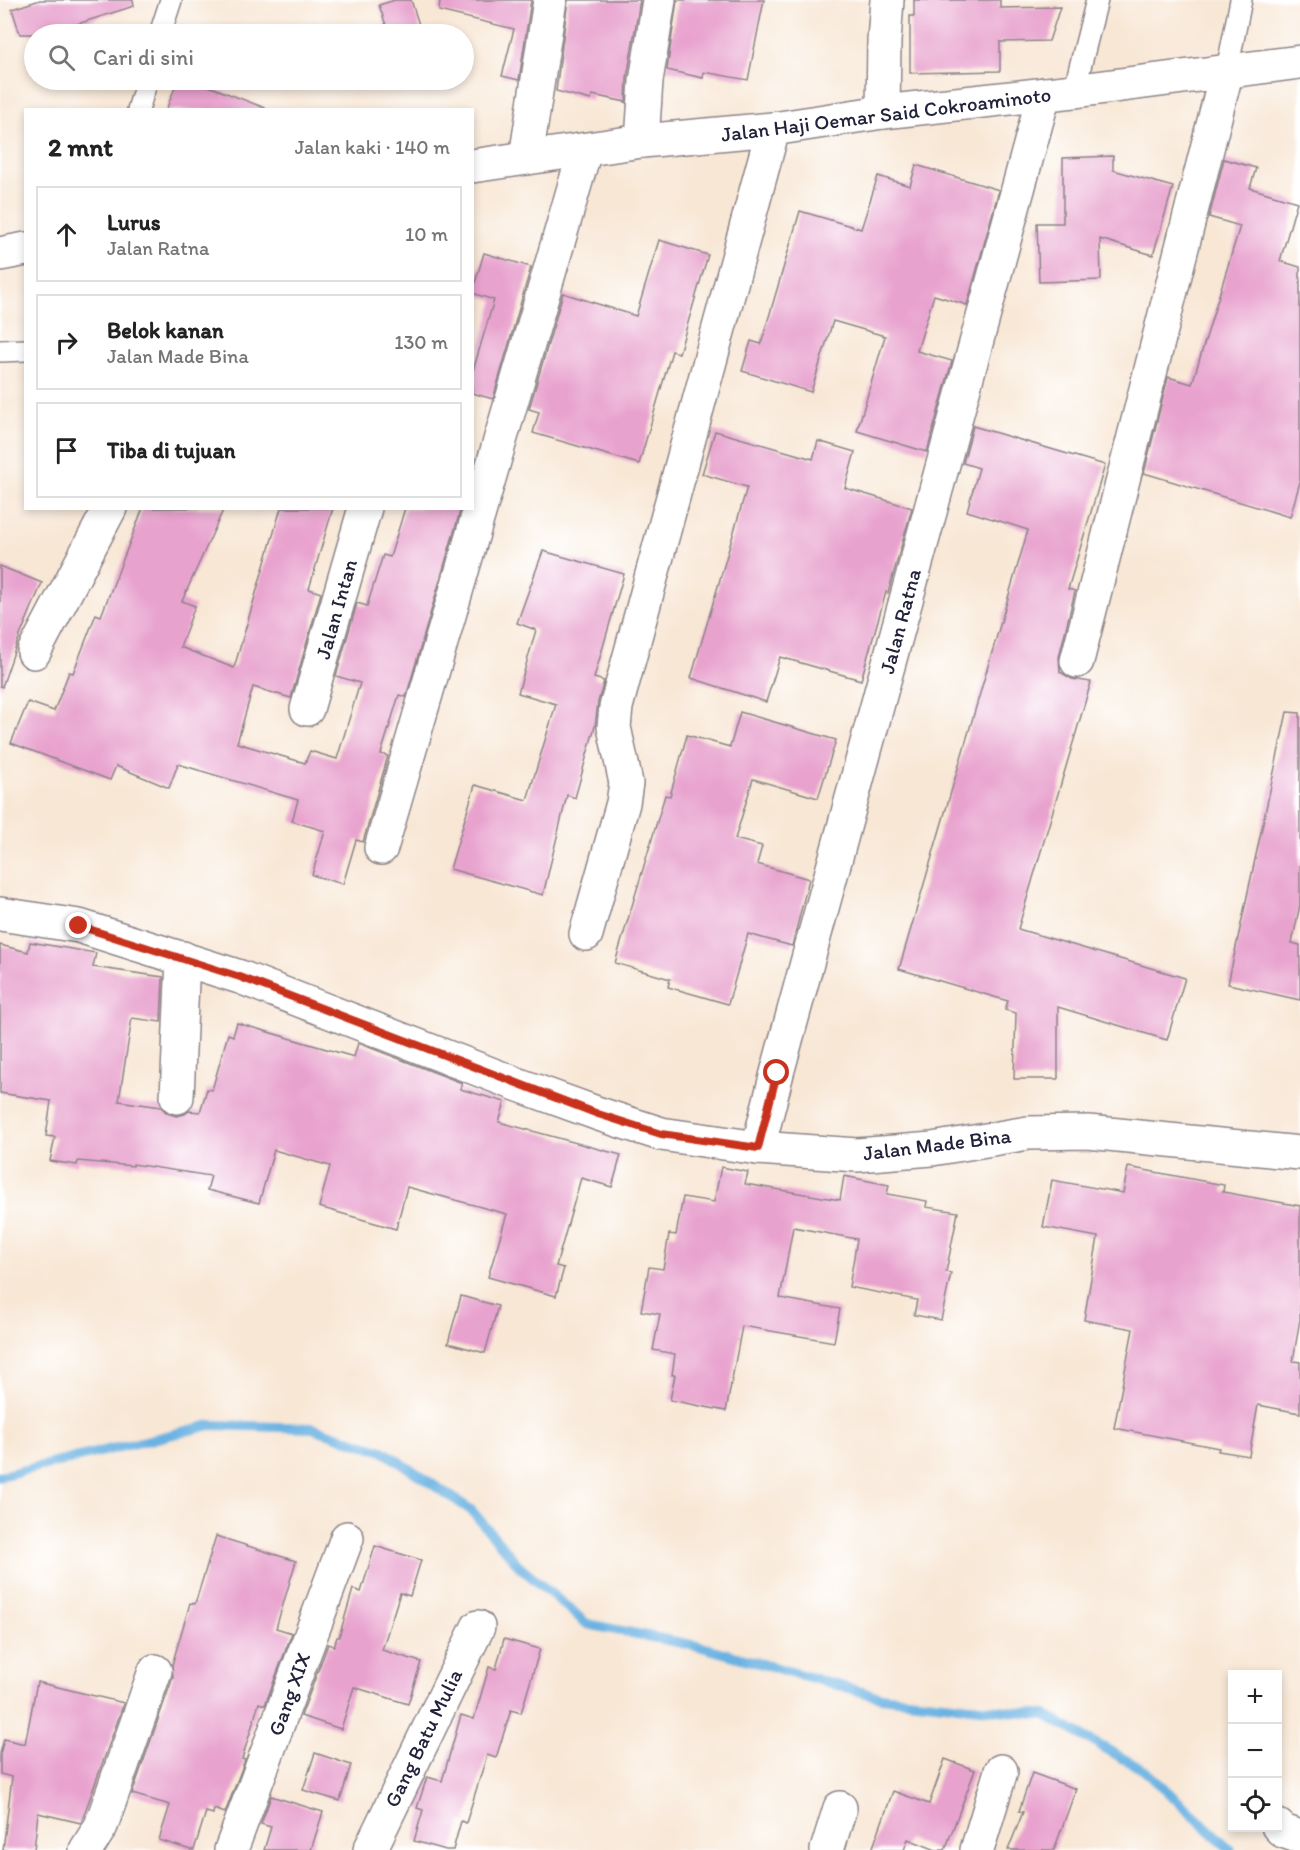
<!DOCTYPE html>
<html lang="id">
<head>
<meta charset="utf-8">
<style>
  body { margin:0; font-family:Itim,sans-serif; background:#f2f2f2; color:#222 }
  .controls { position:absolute; right:18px; bottom:18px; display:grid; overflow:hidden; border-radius:0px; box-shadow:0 3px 9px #0003 }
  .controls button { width:54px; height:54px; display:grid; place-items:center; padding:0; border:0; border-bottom:2px solid #e0e0e0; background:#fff; color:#222; font:30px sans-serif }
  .stop { position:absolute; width:18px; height:18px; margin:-14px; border:4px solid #c8321e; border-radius:50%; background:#fff }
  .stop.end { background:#c8321e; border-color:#fff; box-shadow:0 2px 6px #0008 }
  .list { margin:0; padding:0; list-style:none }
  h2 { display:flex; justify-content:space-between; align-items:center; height:78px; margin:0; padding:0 24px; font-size:26px }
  h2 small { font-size:20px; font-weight:400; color:#767676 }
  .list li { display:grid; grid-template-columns:39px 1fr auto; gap:18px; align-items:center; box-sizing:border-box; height:96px; margin:0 12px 12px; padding:0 12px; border:2px solid #e0e0e0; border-radius:0px }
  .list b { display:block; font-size:22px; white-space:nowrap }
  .list p { margin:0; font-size:20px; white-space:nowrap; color:#767676 }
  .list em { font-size:20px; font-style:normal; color:#767676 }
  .icon { flex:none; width:33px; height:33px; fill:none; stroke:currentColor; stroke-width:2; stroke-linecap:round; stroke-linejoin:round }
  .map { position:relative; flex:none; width:1300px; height:1850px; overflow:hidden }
  .search { position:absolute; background:#fff; box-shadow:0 3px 9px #0003; left:24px; top:24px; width:450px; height:66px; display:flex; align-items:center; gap:15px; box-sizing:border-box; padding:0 21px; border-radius:33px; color:#767676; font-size:22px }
  .panel { position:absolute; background:#fff; box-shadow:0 3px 9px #0003; left:24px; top:108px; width:450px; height:402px; border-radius:0px }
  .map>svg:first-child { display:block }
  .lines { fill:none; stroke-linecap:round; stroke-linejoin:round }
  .stream { stroke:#6ab2e2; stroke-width:10 }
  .building { fill:#e8a2ce }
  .service-casing { stroke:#8d8488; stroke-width:24 }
  .minor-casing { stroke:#8d8488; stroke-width:36 }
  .trunk-casing { stroke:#8d8488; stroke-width:36 }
  .service { stroke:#fff; stroke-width:21 }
  .minor { stroke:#fff; stroke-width:33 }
  .trunk { stroke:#fff; stroke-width:33 }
  .route { stroke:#c8321e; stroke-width:8 }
  .labels { text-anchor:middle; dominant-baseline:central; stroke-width:4.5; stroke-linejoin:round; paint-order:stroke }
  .street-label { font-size:21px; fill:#22223b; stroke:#fff }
</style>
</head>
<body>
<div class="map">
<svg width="1300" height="1850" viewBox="0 0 1300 1850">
  <rect width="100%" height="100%" fill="#fff"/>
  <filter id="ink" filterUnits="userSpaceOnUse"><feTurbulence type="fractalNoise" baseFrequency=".0167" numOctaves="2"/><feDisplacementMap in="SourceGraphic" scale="12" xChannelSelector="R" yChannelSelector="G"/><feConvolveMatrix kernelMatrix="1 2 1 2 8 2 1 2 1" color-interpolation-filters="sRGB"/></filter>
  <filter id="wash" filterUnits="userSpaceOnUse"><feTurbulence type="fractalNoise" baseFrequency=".008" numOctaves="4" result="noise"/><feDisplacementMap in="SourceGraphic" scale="24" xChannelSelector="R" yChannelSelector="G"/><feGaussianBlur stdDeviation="1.35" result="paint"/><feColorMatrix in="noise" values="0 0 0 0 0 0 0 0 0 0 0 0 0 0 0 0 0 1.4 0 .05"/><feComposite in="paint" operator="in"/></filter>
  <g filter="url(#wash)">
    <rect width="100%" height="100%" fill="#f8e7d5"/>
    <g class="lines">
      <path class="stream" d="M0,1476l211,-51 101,3 71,23 88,59 50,58 66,56 115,23 178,50 165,18 99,55 87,80"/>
    </g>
    <g id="blocks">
      <g class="building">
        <path d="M40,0h93l1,6 -63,20 3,8h-54l-8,-25z"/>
        <path d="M395,0h16l11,34h-33l-10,-29z"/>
        <path d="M440,0h91l-12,80 -17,-4 12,-47 -75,-18z"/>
        <path d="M568,0h72l-13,78 -1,24 -34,-7 -1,5 -35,-9z"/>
        <path d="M677,0h87l-16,80 -44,-8 -1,6 -36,-8z"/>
        <path d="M914,0h86v8l60,-1 -11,34 -49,1v29l-90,2v-57h4z"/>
        <path d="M178,80h15l72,28 -1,2h-98z"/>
        <path d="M1113,156v14l60,17 -20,68 -53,-16 1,41 -62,2 -2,-59h26v-65z"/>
        <path d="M1224,159l32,9 -6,20 47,14 -17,59 20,6v215l-10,35 -146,-44 24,-96 24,7 48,-158 -31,-9z"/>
        <path d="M916,165l83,25 -32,115 -33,-10 -17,56 35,10 -25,91 -70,-21 28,-95 -52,-15 -22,71 -69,-21 9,-30 10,3 39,-133 61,18 17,-53 32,10z"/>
        <path d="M659,240l49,15 -29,98 -7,-2 -33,113 -106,-31 6,-21 -10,-3 34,-116 73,23z"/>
        <path d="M484,253l47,14 -38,132 -21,-6v-19l22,-74 -22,-7z"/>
        <path d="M973,426l132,39 -37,124 7,2 -16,66 1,15 12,7 19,3 -73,247 167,49 -18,62 -109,-33v72h-44l2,-66 -11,-3 3,-9 -109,-32 129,-439 -61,-19 12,-43 -16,-5z"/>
        <path d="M715,431l98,28 5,-18 37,11 -10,36 67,20 -24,85 -2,-1 -25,88 -81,-23 -14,45 -75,-24 56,-191 -45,-13z"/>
        <path d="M143,508h81l-42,93 13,5 -15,41 54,21 47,-160h52l-24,81 12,4 -30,105 -38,-11 -16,56 68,20 5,-12 27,8 23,-76 -24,-7 21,-73 10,3 16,-51 7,2 15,-49h56l-55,189 -7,-2 -18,59 7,2 -25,86 -7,-2 -13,44 -31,-9 13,-44 -33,-10 6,-21 -120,-36 -9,24 -53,-22 -6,14 -99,-37 17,-41 26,9 15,-39 4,1 23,-59 5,2z"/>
        <path d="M543,551l81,23 -30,104 10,3 -6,21 -3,24 -20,72 -8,-3 -24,100 -93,-26 25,-84 52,15 29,-96 -38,-11 18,-63 -19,-7z"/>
        <path d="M0,566l42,17 -25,60 -15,44 -2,-1z"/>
        <path d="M740,712l96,28 -18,58 -65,-19 -18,60 27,7 -5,18 52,15 -17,67 -44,-12 -20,70 -60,-17 2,-8 -55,-16 50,-168 5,1 17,-61 43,12z"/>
        <path d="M1287,712l13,1v192l-8,38 8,2v55l-72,-16z"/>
        <path d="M30,942l66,11 -3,14 70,10 -2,45 -29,-4 -13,83 42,6 6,6 9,3 9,-2 4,-3 11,1 7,-23 5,1 16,-56 5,2 4,-13 117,34 4,-14 104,40 -2,6 45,13 -6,20 122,33 -9,32 -31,-9 -25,88 8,2 -8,28 -68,-19 19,-63 -100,-27 -11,42 -77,-22 11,-41 -56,-16 -15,53 -52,-13 4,-14 -78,-12v2l-55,-5 -1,4 -27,-4 5,-24 -9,-1 5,-35 -51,-8v-148l28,7z"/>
        <path d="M721,1167l27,5 -3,12 95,16 4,-24 45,9 -2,9 40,7 -1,6 32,5 -12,60 5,1 -10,47 -27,-5 3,-15 -68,-13 8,-48 -64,-12 -13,71 60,11 -6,33 -92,-16 -16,85 -56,-11 5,-25h-3l3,-21 -22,-4 7,-36 -19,-3 8,-44 14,2 6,-35 7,1 7,-38 31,5z"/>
        <path d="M1128,1167l96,18 -1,7 77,14v113l-7,42 7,1v51l-42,-8 -9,51 -31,-5 1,-3 -105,-20 19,-99 -49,-9 14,-83 -55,-10 9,-47 71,13z"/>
        <path d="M461,1296l37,10 -13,47 -37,-10z"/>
        <path d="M216,1536l80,25 -20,67 16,5 -27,72 -6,-2 -17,56 3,1 -20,53 -11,-4 -1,5 -7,-2 -12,38h-3l-32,-10 11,-35 -38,-11 41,-117 -1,-12 18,-62 5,1z"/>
        <path d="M375,1546l46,14 -11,36 -10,-3 -18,57 39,12 -13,42 -54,-17 -13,42 -40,-13 27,-72 6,2 3,-9h2l14,-48 8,3z"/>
        <path d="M504,1639l36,10 -19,64 -10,-3 -15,48 -9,-3 -21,68 -5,-2 -8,29h-7l-32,-9 9,-31 -6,-2 10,-31 15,4 19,-66 13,4 15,-52 7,2z"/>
        <path d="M37,1682l87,21 -43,120 -43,-10 -4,37h-31l9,-73 -12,-3v-20l4,-15 21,5z"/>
        <path d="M315,1753l36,12 -11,36 -37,-11z"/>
        <path d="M945,1759l30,11 -30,80h-9l-28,-11 -4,11h-32l21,-59 36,13z"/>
        <path d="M1032,1773l44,16 -22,61h-46l15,-38 -4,-1z"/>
        <path d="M271,1796l52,16 -12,38h-47l7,-23 -10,-3z"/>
      </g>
    </g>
  </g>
  <g filter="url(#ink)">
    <use href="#blocks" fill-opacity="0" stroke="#8d8488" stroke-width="1.5"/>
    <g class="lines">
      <defs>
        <g id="service">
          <path d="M160,34l11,-34"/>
          <path d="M1227,70l14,-70"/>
          <path d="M1074,91l23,-91"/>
          <path d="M138,110l9,-30"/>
          <path d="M0,351l26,-1"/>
        </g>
        <g id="minor">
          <path d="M883,112l1,-71 3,-41"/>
          <path d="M642,141l4,-60 13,-81"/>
          <path d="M526,158l24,-158"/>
          <path d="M34,652l76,-144"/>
          <path d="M1077,661l150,-591"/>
          <path d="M307,709l58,-201"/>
          <path d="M381,848l204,-698"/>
          <path d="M0,914l79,12 161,51 279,108 80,29 62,20 97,14 99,7 75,-6 96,-16 60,-1 212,21"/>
          <path d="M586,934l37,-131 3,-20 -12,-56 2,-20 157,-578"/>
          <path d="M177,1097l6,-139"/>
          <path d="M758,1148l19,-75 267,-979"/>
          <path d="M1278,1826l5,5 17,6"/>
          <path d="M86,1850l15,-24 54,-155"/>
          <path d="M231,1850l116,-312"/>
          <path d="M370,1850l108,-223"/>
          <path d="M827,1850l13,-42"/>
          <path d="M977,1850l24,-79"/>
        </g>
        <g id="trunk">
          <path d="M472,166l170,-25 131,-12 110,-17 191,-21 226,-29"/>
          <path d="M0,254l26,-5"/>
        </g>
      </defs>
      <use href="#service" class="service-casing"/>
      <use href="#minor" class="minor-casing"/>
      <use href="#trunk" class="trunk-casing"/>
      <use href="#service" class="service"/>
      <use href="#minor" class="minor"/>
      <use href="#trunk" class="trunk"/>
    </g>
  </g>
  <g class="lines" filter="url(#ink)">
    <path class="route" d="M79,926l161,51 358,137 63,20 97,14 19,-75"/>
  </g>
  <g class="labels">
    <g class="street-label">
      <text transform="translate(886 114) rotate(-7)">Jalan Haji Oemar Said Cokroaminoto</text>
      <text transform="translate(336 609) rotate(-74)">Jalan Intan</text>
      <text transform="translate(900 621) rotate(-75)">Jalan Ratna</text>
      <text transform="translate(937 1144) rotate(-7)">Jalan Made Bina</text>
      <text transform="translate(289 1694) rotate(-70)">Gang XIX</text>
      <text transform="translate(423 1738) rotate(-64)">Gang Batu Mulia</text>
    </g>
  </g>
</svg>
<div class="controls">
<button>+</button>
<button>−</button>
<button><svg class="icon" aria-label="locate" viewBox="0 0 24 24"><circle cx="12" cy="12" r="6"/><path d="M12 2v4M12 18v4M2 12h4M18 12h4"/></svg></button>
</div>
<div class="stop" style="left:777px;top:1073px"></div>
<div class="stop end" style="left:79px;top:926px"></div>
<div class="search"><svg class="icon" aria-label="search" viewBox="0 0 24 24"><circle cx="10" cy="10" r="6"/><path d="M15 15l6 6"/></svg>Cari di sini</div>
<section class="panel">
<h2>2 mnt<small>Jalan kaki · 140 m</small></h2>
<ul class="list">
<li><svg class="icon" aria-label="ahead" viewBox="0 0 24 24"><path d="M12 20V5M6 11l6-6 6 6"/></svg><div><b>Lurus</b><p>Jalan Ratna</p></div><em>10 m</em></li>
<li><svg class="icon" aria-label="right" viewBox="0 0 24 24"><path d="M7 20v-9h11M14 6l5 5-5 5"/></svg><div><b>Belok kanan</b><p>Jalan Made Bina</p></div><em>130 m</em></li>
<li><svg class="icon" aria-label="arrive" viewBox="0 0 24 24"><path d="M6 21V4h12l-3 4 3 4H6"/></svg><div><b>Tiba di tujuan</b></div></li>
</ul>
</section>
</div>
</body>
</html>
